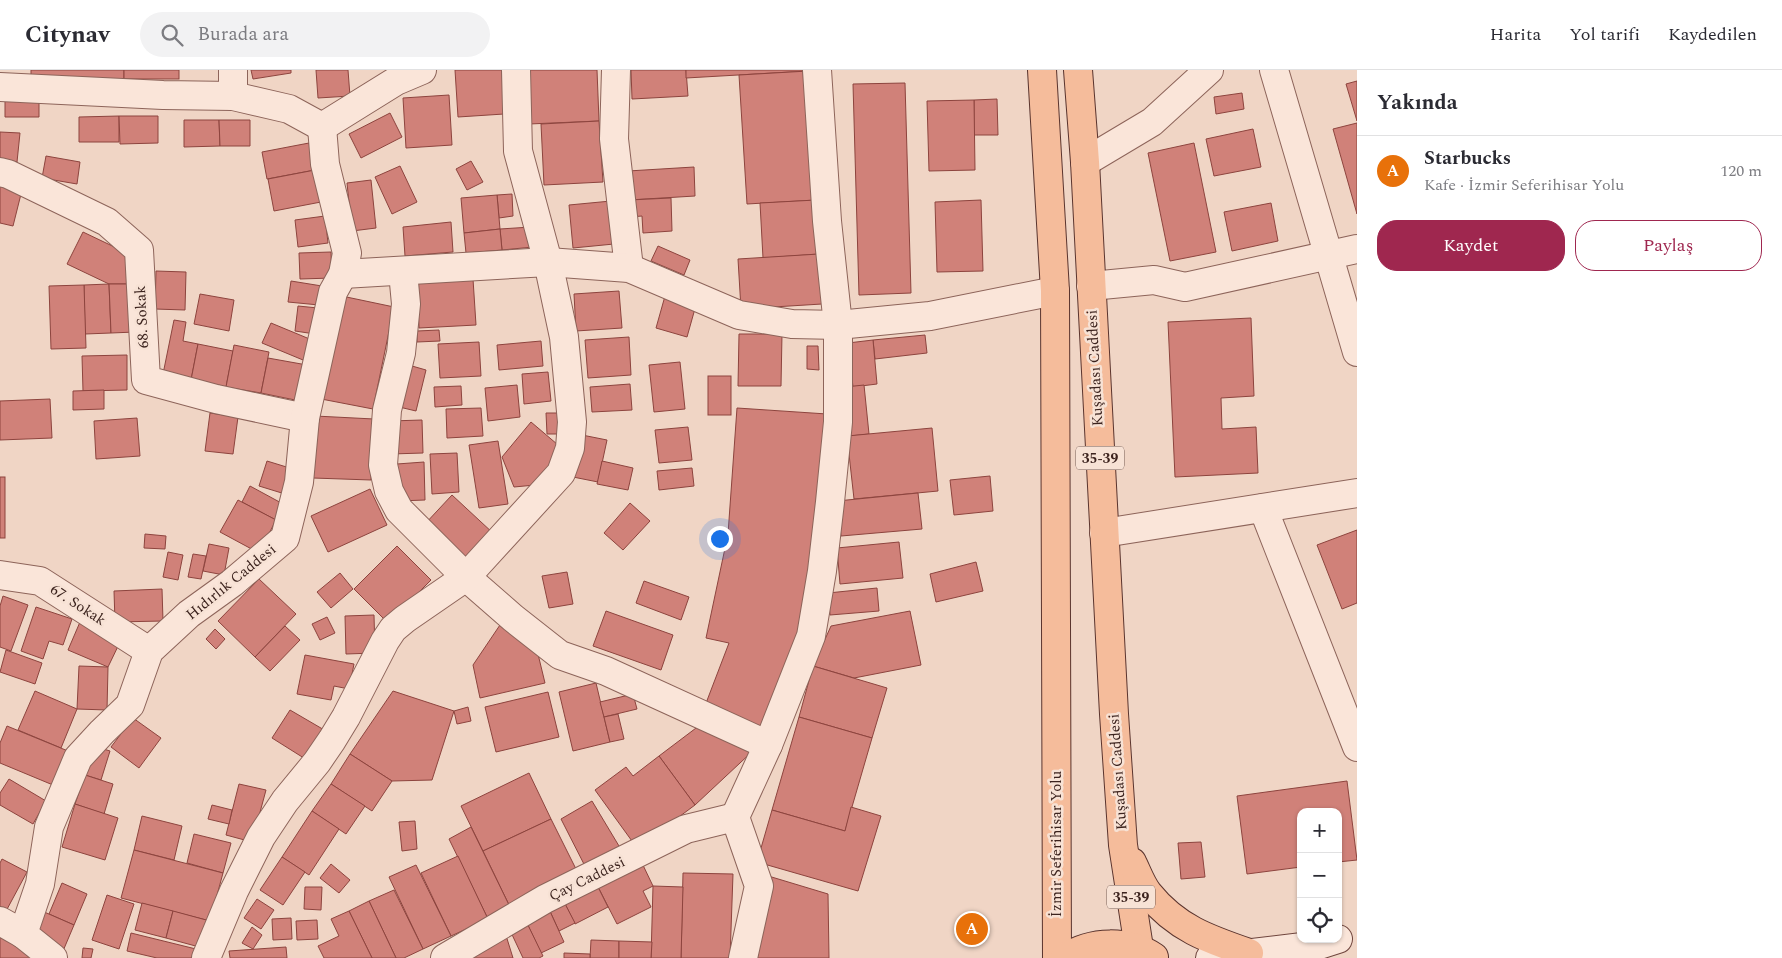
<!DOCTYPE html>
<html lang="tr">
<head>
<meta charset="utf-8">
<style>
  body { margin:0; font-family:Spectral,serif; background:#f2f2f3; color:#2b2b33 }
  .controls { position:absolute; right:15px; bottom:15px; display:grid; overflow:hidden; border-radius:10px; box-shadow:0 1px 4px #0004 }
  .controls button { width:45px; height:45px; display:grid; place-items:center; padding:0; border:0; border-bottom:1px solid #e1e1e2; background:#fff; color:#2b2b33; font:25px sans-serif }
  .you { position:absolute; left:719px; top:468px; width:18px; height:18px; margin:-12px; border:4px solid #fff; border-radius:50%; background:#1a73e8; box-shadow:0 0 0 8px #1a73e833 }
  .badge { display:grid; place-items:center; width:32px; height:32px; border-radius:50%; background:#9f274f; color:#fff; font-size:16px; font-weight:700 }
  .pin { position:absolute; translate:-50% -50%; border:2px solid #fff; box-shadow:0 1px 5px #0006 }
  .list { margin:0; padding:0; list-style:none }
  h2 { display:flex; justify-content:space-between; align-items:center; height:65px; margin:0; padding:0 20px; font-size:21px }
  h2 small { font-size:16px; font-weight:400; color:#7c7c81 }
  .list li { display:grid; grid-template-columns:32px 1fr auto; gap:15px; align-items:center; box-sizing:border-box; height:70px; padding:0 20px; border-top:1px solid #e1e1e2 }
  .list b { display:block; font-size:19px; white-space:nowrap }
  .list p { margin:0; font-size:16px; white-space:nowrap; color:#7c7c81 }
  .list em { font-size:16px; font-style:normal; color:#7c7c81 }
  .actions { display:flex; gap:10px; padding:15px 20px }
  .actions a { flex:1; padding:11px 0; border:1px solid #9f274f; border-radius:20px; text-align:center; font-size:18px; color:#9f274f }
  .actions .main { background:#9f274f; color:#fff }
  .icon { flex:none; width:28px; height:28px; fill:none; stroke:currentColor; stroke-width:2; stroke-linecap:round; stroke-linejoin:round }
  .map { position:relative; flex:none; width:1357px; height:888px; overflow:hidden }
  header { display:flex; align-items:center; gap:30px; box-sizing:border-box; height:70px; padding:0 25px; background:#fff; border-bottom:1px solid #e1e1e2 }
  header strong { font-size:24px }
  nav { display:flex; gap:28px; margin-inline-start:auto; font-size:18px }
  .search { width:350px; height:45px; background:#f2f2f3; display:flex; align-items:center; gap:12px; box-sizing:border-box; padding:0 18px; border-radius:28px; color:#7c7c81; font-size:19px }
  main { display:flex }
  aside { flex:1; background:#fff }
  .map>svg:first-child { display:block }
  .building { fill:#d08179; stroke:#8d443e }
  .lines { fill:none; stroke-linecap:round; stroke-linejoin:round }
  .minor-casing { stroke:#8d645a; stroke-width:30 }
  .secondary-casing { stroke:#6f453d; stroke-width:30 }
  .primary-casing { stroke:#5a342e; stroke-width:30 }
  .minor { stroke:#fae5d9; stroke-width:28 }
  .secondary { stroke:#fae5d9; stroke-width:28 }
  .primary { stroke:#f5bc9b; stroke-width:28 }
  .labels { text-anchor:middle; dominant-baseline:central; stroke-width:5; stroke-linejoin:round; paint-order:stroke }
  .shield { fill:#f7e2d5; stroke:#745c55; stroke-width:1 }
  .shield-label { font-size:14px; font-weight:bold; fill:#3c231e }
  .street-label { font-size:15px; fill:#3c231e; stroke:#f7e2d5 }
</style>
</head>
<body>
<header>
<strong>Citynav</strong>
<div class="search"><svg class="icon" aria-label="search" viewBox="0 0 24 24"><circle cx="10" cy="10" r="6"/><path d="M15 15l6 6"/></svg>Burada ara</div>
<nav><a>Harita</a><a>Yol tarifi</a><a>Kaydedilen</a></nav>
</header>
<main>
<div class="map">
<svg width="1357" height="888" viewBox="0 0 1357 888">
  <rect width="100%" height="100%" fill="#f0d5c5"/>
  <g class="building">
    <rect x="31" y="0" width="93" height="9"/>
    <rect x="124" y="0" width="55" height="9"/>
    <path d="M251,0h40v3l-38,6z"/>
    <path d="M316,0h32l2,26 -32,2z"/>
    <path d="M455,0h47l2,44 -46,3z"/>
    <path d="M526,0h71l2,51 -70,3z"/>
    <path d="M631,0h55l2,26 -56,3z"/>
    <path d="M686,0h122v1l-122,7z"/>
    <path d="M808,1l8,129 -69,4 -8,-129z"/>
    <path d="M1357,11v40l-11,-37z"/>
    <path d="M905,13l6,210 -52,2 -6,-211z"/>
    <path d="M1242,23l2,16 -28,5 -2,-17z"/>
    <path d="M449,25l3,50 -46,3 -3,-50z"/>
    <path d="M39,28v19h-34v-18z"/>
    <path d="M997,29l1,36h-24v-35z"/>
    <path d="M974,30l1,70 -46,1 -2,-70z"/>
    <path d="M390,43l12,24 -41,21 -12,-24z"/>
    <path d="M119,46v26h-40v-25z"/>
    <path d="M119,46h39v27l-38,1z"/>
    <path d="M184,50h35l1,26 -36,1z"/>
    <path d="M219,50h31v26h-30z"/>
    <path d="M599,51l4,61 -59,3 -3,-61z"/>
    <path d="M1357,53v91l-24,-85z"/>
    <path d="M1253,59l8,38 -47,9 -8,-37z"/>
    <path d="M0,62l20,1 -3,29 -17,-1z"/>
    <path d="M309,73l6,27 -48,9 -5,-27z"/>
    <path d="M1194,73l22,109 -46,9 -22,-108z"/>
    <path d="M46,86l34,6 -3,22 -35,-6z"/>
    <path d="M471,91l12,21 -16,8 -11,-21z"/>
    <path d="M400,96l17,36 -25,12 -17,-37z"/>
    <path d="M694,97l1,29 -66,4 -1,-29z"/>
    <path d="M315,100l6,32 -47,9 -6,-32z"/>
    <path d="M371,110l5,48 -24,3 -5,-48z"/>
    <path d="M0,114l22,6 -9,36 -13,-3z"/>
    <path d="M512,124l1,22 -14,2 -2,-23z"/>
    <path d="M497,125l3,34 -36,4 -3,-35z"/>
    <path d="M671,128l1,33 -29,2 -1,-17 -12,1 -1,-17z"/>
    <path d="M816,130l3,54 -56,4 -3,-55z"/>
    <path d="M981,130l2,71 -46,1 -2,-70z"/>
    <path d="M611,131l3,43 -41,4 -4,-43z"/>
    <path d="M1271,133l7,38 -46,10 -8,-39z"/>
    <path d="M325,146l3,27 -30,4 -3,-27z"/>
    <path d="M451,152l2,30 -48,4 -2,-29z"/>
    <path d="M531,157l2,20 -31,3 -2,-21z"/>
    <path d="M500,159l2,21 -36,3 -2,-20z"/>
    <path d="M83,162l44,21 6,31h-24l-42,-20z"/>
    <path d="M658,176l32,14 -6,15 -33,-14z"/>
    <path d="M331,182l1,26 -32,1 -1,-26z"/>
    <path d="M819,184l3,50 -81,5 -3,-50z"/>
    <path d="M156,201l30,1 -1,38 -30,-1z"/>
    <path d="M473,209l3,46 -57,3 -2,-46z"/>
    <path d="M291,211l31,5 -3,19 -31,-3z"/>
    <path d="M109,214l2,49 -26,1 -1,-49z"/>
    <path d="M109,214h24l2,48 -24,1z"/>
    <path d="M84,215l2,63 -35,1 -2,-63z"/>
    <path d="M619,221l3,37 -46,3 -2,-37z"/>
    <path d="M200,224l34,6 -5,31 -35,-7z"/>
    <path d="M337,225l57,12 -21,102 -57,-11z"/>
    <path d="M665,226l31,9 -9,32 -31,-9z"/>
    <path d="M298,236l20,2 -3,26 -20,-3z"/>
    <path d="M1251,248l3,78 -33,2 1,31 34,-2 2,46 -83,4 -7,-155z"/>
    <path d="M174,250l12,2 -3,19 15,3 -7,36 -28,-6z"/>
    <path d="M271,253l41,17 -9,20 -41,-17z"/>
    <path d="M439,260l1,11 -23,1v-11z"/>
    <path d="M739,264h43l-1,52h-43z"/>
    <path d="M925,265l2,18 -52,6 -2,-19z"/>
    <path d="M629,267l2,38 -43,3 -3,-38z"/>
    <path d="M873,270l4,44 -24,3 -5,-44z"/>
    <path d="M541,271l2,25 -44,4 -2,-25z"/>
    <path d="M479,272l2,34 -41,2 -2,-34z"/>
    <path d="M198,274l35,7 -7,36 -35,-7z"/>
    <path d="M234,275l35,7 -8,41 -35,-6z"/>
    <path d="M807,276h11l1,24 -12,-1z"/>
    <path d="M127,285v35l-44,1 -1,-35z"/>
    <path d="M268,288l39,7 -7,36 -39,-8z"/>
    <path d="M680,292l5,47 -31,3 -5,-47z"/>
    <path d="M405,294l21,6 -10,41 -21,-5z"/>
    <path d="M548,302l3,29 -27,3 -2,-30z"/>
    <rect x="708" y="306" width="23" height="39"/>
    <path d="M630,314l2,26 -40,2 -2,-25z"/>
    <path d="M517,315l3,32 -32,4 -3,-33z"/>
    <path d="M864,315l5,49 -19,2 -5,-49z"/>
    <path d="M461,316l1,19 -27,2 -1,-20z"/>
    <path d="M104,320v19l-31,1v-19z"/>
    <path d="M50,329l2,39 -52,2v-39z"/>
    <path d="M481,338l2,28 -36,2 -1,-29z"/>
    <path d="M737,338l90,6 -10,139 -17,78 -34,101 -63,-21 26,-68 -23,-5 22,-104z"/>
    <path d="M210,343l28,4 -5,37 -28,-3z"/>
    <path d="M546,343h12l1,21h-12z"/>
    <path d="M315,346l59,3 -3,61 -58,-2z"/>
    <path d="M137,348l3,38 -44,3 -2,-38z"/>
    <path d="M422,350l1,33 -32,1 -1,-33z"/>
    <path d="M531,352l33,28 -29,35 -21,2 -12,-30z"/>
    <path d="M688,357l4,33 -33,3 -4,-33z"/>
    <path d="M932,358l6,63 -84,8 -7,-63z"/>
    <path d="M582,365l25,5 -9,42 -25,-5z"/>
    <path d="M498,371l10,63 -29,4 -10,-63z"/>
    <path d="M457,383l2,39 -27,2 -2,-40z"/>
    <path d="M267,391l26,8 -8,25 -26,-8z"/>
    <path d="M602,391l31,7 -5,22 -31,-6z"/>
    <path d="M424,392l1,38 -27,1 -1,-37z"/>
    <path d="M692,398l2,18 -35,4 -2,-19z"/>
    <path d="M990,406l3,35 -39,4 -4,-35z"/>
    <rect x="0" y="407" width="5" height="61"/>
    <path d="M250,416l35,19 -9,15 -34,-18z"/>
    <path d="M370,419l17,36 -59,27 -17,-36z"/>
    <path d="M918,423l4,36 -81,7 -4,-35z"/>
    <path d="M452,425l42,39 -28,30 -42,-39z"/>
    <path d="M238,430l38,20 -17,33 -39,-21z"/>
    <path d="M630,433l20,18 -27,29 -19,-17z"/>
    <path d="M1357,460v73l-15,6 -25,-64z"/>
    <path d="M145,464l21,2 -1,13 -21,-1z"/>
    <path d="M899,472l4,36 -63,6 -3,-36z"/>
    <path d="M209,474l20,4 -5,27 -21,-4z"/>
    <path d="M397,476l34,34 -43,43 -34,-34z"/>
    <path d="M168,482l15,3 -5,25 -15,-3z"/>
    <path d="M193,484l13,2 -5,23 -13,-2z"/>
    <path d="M976,492l7,29 -47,11 -6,-28z"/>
    <path d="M567,502l6,32 -24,4 -7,-32z"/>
    <path d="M340,503l13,16 -22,19 -14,-16z"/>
    <path d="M259,509l37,35 -41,43 -37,-36z"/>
    <path d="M644,511l45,16 -8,23 -45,-17z"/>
    <path d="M877,518l2,23 -49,4 -2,-22z"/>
    <path d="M162,519l1,32 -48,1 -1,-31z"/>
    <path d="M3,526l25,9 -17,46 -11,-4v-41z"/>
    <path d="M36,537l36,12 -9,26 -14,-4 -6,18 -22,-8z"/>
    <path d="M606,541l67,24 -12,35 -68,-24z"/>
    <path d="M910,541l11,54 -67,13 -41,-12 18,-40z"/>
    <path d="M374,545l1,38 -29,1 -1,-38z"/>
    <path d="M327,547l8,16 -15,7 -8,-16z"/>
    <path d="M80,552l41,18 -13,27 -40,-17z"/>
    <path d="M502,552l35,28 8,33 -65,15 -7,-33z"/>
    <path d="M285,556l15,14 -30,31 -15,-14z"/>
    <path d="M215,559l10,10 -9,10 -10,-10z"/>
    <path d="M6,580l36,13 -7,21 -35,-12z"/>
    <path d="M305,585l49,9 -5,25 -15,-3 -3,14 -34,-6z"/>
    <path d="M79,596l29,1 -1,43 -30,-1z"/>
    <path d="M813,596l74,22 -15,50 -73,-21z"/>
    <path d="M596,613l14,59 -37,9 -14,-59z"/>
    <path d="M35,621l42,18 -16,39 -43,-18z"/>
    <path d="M393,621l61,20 -22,69 -40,1 -42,-27z"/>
    <path d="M548,622l11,45 -63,15 -11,-45z"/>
    <path d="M633,624l4,15 -33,8 -4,-15z"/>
    <path d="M468,637l3,14 -14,3 -3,-13z"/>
    <path d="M290,640l36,21 -19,29 -35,-22z"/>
    <path d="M618,644l6,25 -14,3 -6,-25z"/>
    <path d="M799,647l73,21 -27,93 -73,-21z"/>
    <path d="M133,648l28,20 -22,30 -28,-21z"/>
    <path d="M704,652l51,27 -60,56 -36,-49z"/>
    <path d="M7,656l61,25 -15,34 -53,-22v-20z"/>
    <path d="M94,676l16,5 -9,29 -16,-5z"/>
    <path d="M350,684l42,27 -20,30 -41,-27z"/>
    <path d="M659,686l36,49 -58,43 -42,-58 31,-23 7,9z"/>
    <path d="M529,703l22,46 -68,32 -22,-45z"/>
    <path d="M85,705l28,9 -9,30 -29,-10z"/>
    <path d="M9,709l37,22 -13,23 -33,-19v-12z"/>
    <path d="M1347,711l10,79 -19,2v-50h-37v55l-54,7 -10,-78z"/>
    <path d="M239,714l27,6 -14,52 -26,-7z"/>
    <path d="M331,714l34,22 -19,28 -34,-23z"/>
    <path d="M592,731l30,50 -34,21 -27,-53z"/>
    <path d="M75,734l43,14 -13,42 -43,-13z"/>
    <path d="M212,735l20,5 -3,14 -21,-5z"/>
    <path d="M851,737l30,9 -23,75 -101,-29 15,-52 73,21z"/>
    <path d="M312,741l27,18 -30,46 -27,-18z"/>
    <path d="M142,746l40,10 -8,34 -40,-10z"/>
    <path d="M551,749l28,56 -69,32 -27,-56z"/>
    <path d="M415,751l2,28 -15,2 -3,-29z"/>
    <path d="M471,757l39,80 -22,12 -39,-80z"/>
    <path d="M194,764l37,9 -8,30 -36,-10z"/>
    <path d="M1201,772l4,35 -24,2 -3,-36z"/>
    <path d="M134,780l89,23 -13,48 -89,-23z"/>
    <path d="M458,786l30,63 -37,17 -30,-63z"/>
    <path d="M282,787l23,15 -22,33 -23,-15z"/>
    <path d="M2,789l25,13 -22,41 -5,-3v-47z"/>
    <path d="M641,791l12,25 -10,5 8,16 -34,17 -21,-41z"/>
    <path d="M331,794l19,16 -11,13 -19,-15z"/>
    <path d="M416,795l35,71 -28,13 -34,-72z"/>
    <path d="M683,803l50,1 -3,84h-49z"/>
    <path d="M765,805l63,19 1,64h-77z"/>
    <path d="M62,813l25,11 -13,31 -25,-11z"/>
    <path d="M596,813l12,24 -33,17 -12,-24z"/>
    <path d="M653,816l30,1 -2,71h-30z"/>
    <path d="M305,817h17l-1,23 -17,-1z"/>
    <path d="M394,820l29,59 -19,9h-8l-27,-57z"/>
    <path d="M107,825l27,9 -15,45 -27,-9z"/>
    <path d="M257,829l17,11 -13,19 -17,-11z"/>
    <path d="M563,830l12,23 -16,8 -11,-24z"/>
    <path d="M369,831l27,57h-24l-23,-47z"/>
    <path d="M142,833l31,8 -7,27 -31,-8z"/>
    <path d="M548,837l16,35 -23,11 -16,-34z"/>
    <path d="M42,841l32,14 -11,26 -32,-13z"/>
    <path d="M173,841l37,10 -7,27 -37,-10z"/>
    <path d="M349,841l23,47h-48l-6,-12 21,-10 -8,-17z"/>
    <path d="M291,848l1,21 -19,1 -1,-21z"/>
    <path d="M525,849l18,37 -4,2h-16l-15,-32z"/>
    <path d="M317,850l1,19 -21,1 -1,-19z"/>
    <path d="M0,857l41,31h-41z"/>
    <path d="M252,857l10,8 -9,14 -11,-6z"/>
    <path d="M504,859l9,29h-58z"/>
    <path d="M131,863l69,17 -1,8h-42l-30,-7z"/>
    <path d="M591,870l28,1v17h-29z"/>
    <path d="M619,871l33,1 -1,16h-32z"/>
    <path d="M286,877l1,11h-57l-1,-7z"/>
    <path d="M83,878l10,1 -2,9h-9z"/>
    <path d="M564,883l26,1v4h-26z"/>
  </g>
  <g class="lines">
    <defs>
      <g id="minor">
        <path d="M616,0l-2,69 15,129"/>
        <path d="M1274,0l83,282"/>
        <path d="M0,17l163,8 70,1 56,13 33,18"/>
        <path d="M233,26v-26"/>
        <path d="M322,57l74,-46 26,-11"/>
        <path d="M1085,92l67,-40 57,-52"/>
        <path d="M0,102l8,2 99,48 32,28 7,130 70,19 89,19"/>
        <path d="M403,202l3,32 -5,49 -14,57 -4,55 6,26 10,19 67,67 47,41 47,37 46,16 162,74"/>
        <path d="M343,204l205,-12 81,6 110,47 53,9 46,1 92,-9 125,-25"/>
        <path d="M1091,216l63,-6 31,7 172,-38"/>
        <path d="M1263,438l94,239"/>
        <path d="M1104,463l253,-40"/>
        <path d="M0,505l40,6 109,70"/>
        <path d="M0,851l23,13"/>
        <path d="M53,888l-30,-24 17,-50 9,-57 29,-69 24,-26 28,-27 19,-54 40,-37 43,-31 53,-45 14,-56 6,-64 28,-126 10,-18 4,-21 -22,-89 -3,-37"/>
        <path d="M206,888l28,-67 27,-54 24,-36 32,-39 15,-22 14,-23 39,-76 8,-12 12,-10 61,-42 95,-104 9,-25 2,-26 -8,-85 -16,-75 -30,-111 -2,-81"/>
        <path d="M445,888l100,-59 141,-70 49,-12"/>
        <path d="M743,888l16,-72 -24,-69 33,-72 43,-109 11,-65 8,-69 8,-80v-97l-11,-104 -10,-151"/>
      </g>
      <path id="secondary" d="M1210,888l109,-13 19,-6"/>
      <g id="primary">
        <path d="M1042,0l13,221 2,667"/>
        <path d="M1078,0l7,92 29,552 9,131 16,103"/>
        <path d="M1132,792c5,10 9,22 16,31 28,35 60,46 101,60"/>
        <path d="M1065,888c27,-18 63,-18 89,-1"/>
      </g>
    </defs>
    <use href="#minor" class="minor-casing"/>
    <use href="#secondary" class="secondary-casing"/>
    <use href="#primary" class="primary-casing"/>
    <use href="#minor" class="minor"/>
    <use href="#secondary" class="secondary"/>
    <use href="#primary" class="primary"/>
  </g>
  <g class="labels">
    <g class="shield">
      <rect x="1076" y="376.5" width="48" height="23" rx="4"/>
      <rect x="1107" y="815.5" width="48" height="23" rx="4"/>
    </g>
    <g class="shield-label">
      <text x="1100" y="388">35-39</text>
      <text x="1131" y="827">35-39</text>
    </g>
    <g class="street-label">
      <text transform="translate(142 247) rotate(-93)">68. Sokak</text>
      <text transform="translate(1095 298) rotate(-93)">Kuşadası Caddesi</text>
      <text transform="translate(231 512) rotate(-39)">Hıdırlık Caddesi</text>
      <text transform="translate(78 535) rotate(33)">67. Sokak</text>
      <text transform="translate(1118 702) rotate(-94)">Kuşadası Caddesi</text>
      <text transform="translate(1056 774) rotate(-90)">İzmir Seferihisar Yolu</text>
      <text transform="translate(587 809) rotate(-26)">Çay Caddesi</text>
    </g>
  </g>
</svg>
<div class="controls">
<button>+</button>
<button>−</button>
<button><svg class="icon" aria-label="locate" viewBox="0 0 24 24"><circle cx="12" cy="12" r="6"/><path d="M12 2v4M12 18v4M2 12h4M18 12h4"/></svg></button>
</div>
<div class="you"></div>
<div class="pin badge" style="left:972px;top:859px;background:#e8710a">A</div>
</div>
<aside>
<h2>Yakında<small></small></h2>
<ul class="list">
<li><span class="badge" style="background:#e8710a">A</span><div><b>Starbucks</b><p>Kafe · İzmir Seferihisar Yolu</p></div><em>120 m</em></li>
</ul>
<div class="actions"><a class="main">Kaydet</a><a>Paylaş</a></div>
</aside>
</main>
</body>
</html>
